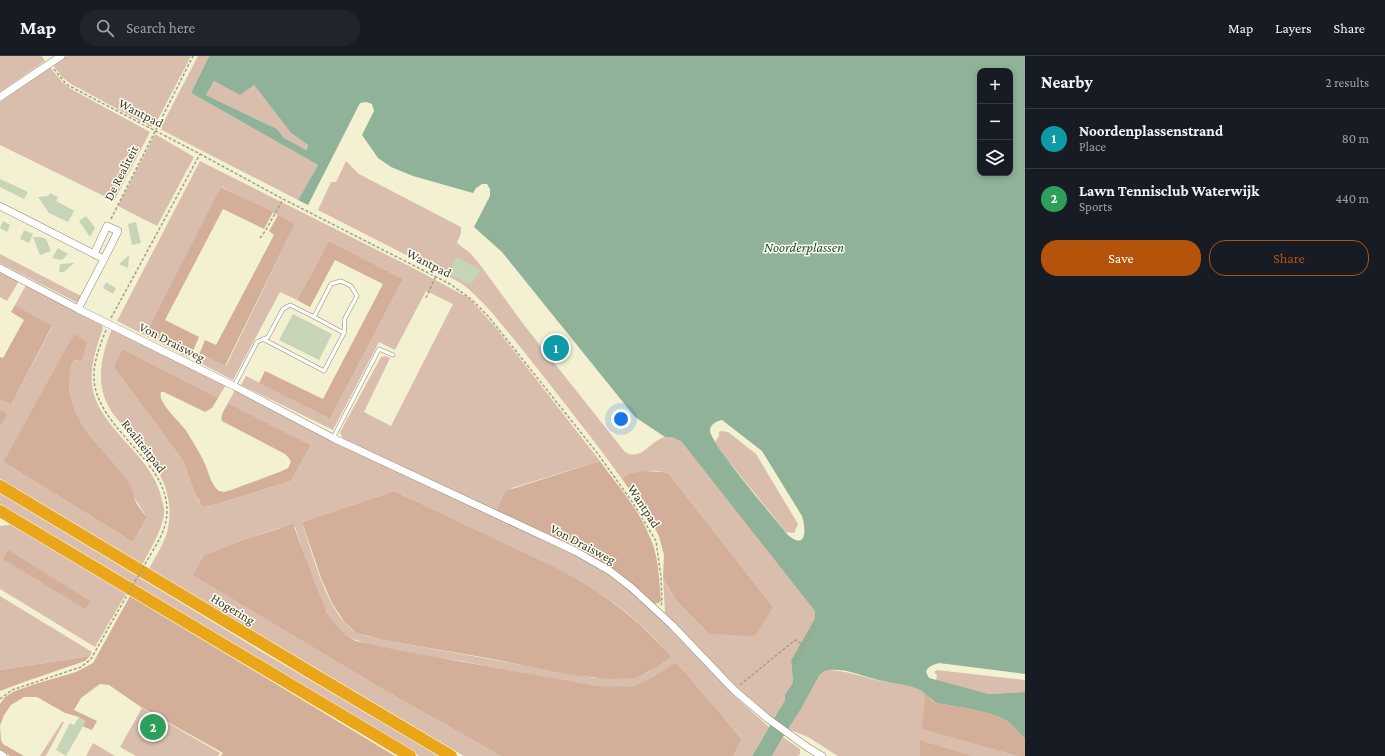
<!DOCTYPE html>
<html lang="en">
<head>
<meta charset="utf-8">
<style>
  body { margin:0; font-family:"Crimson Pro",serif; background:#20242c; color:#f1f3f6 }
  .controls { position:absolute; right:12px; top:12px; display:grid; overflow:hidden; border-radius:8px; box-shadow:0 2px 6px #0003 }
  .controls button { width:36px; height:36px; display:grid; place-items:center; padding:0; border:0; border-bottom:1px solid #363941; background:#171b24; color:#f1f3f6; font:20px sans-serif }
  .you { position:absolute; left:621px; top:363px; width:14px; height:14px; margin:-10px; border:3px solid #fff; border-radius:50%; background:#1a73e8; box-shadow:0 0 0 6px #1a73e833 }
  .badge { display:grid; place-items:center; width:26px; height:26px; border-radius:50%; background:#b45309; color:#fff; font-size:13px; font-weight:700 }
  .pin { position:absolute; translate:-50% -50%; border:2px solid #fff; box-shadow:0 1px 4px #0006 }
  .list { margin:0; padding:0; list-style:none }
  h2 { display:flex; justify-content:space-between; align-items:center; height:52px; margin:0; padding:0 16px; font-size:17px }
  h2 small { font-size:13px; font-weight:400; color:#9ea1a6 }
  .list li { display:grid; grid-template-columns:26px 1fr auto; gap:12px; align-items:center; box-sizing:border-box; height:60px; padding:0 16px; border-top:1px solid #363941 }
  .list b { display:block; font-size:15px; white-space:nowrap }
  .list p { margin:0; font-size:13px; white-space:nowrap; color:#9ea1a6 }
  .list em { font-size:13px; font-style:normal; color:#9ea1a6 }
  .actions { display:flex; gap:8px; padding:12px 16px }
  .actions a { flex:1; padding:9px 0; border:1px solid #b45309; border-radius:16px; text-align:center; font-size:14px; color:#b45309 }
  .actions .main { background:#b45309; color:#fff }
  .icon { flex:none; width:22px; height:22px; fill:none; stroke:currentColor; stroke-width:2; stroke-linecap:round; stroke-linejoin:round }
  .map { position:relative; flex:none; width:1025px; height:700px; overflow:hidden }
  header { display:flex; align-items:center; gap:24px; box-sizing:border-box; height:56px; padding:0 20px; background:#171b24; border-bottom:1px solid #363941 }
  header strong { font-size:19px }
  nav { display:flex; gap:22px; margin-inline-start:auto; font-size:14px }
  .search { width:280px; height:36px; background:#20242c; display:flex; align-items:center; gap:10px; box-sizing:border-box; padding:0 14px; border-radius:22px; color:#9ea1a6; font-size:15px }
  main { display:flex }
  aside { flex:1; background:#171b24 }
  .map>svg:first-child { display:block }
  .green { fill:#d9bead; fill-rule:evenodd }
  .forest { fill:#d3af9a }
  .water { fill:#90b298; fill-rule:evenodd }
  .building { fill:#c6d4b7 }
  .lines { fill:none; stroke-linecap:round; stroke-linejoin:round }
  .lane-casing { stroke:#8d8a6e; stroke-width:4.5 }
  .street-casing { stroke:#8d8a6e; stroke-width:8 }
  .highway-casing { stroke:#fff; stroke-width:13 }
  .path { stroke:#a19f88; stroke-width:1.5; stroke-dasharray:3 2; stroke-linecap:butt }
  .lane { stroke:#fff; stroke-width:3.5 }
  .street { stroke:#fff; stroke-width:7 }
  .highway { stroke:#eaa619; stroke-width:12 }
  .path-bridge { stroke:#a19f88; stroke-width:1.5; stroke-dasharray:3 2; stroke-linecap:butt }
  .labels { text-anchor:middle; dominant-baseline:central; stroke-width:3; stroke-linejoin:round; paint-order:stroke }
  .street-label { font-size:13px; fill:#3d3c2f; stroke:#fffef1 }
  .water-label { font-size:14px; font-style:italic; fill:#1c512f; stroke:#fffef1 }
</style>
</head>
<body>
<header>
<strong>Map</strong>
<div class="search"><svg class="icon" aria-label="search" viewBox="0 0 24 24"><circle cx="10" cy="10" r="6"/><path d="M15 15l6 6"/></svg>Search here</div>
<nav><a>Map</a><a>Layers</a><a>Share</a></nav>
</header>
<main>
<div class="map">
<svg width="1025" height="700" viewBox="0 0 1025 700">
  <rect width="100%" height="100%" fill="#f4f1d2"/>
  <g class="green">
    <path d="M0,0h42l3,5 -45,31z"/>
    <path d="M67,0h124l-36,69 -4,2 -80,-43 -9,-7 -9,-12z"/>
    <path d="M198,0h11l-18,37 127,72 -20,35 -138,-71z"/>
    <path d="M50,11l13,16 10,7 77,42 -36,69 -114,-56v-43z"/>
    <path d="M214,25l26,13 14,-9 37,48 17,12 -3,5 -21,-12 -7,-9 -71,-34z"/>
    <path d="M155,78l39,23 -37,69 -39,-20z"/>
    <path d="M200,105l211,106 58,31 27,30 104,133 -88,27 -16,23 -153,-71 -3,-8 41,-75 4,-1 5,2 -26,54 27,14 62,-122 -27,-13 -31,59 -16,-8 -46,88 -92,-45 5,-9 84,43 73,-140 -74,-38 -32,59 -17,-8 -47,88 -35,-18 4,-8 24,12 69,-142 -73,-37 -74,142 45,22 -4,7 -72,-37z"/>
    <path d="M346,105l13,13 102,53v6l-4,10 13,10 8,9 46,63 101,127c22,13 29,-28 56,-11l124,156 11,14 -1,7 -24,42 2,22 -8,13v5l-11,19 -10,-7 -21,-18 -78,-81 -2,-36 12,22 34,35 64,-27 -104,-133c-13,-6 -35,-3 -47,5 -31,-43 -64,-84 -97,-126 -20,-24 -39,-51 -64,-70l-143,-73 13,-28h5z"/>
    <path d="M0,198l81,42 -3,7 -78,-40z"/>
    <path d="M0,215l19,10 -12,20 -7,-4z"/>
    <path d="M26,229l76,40 1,3c-6,18 -13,37 -11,56 4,44 62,71 70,116 1,4 3,10 2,15 -3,18 -14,34 -22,50l-142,-86v-52l8,-13 -8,-5v-10l11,6 41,-78 -37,-22zM74,279l4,26h-5c-4,6 -5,13 -4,21 0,8 1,16 3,24 9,27 43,62 61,85l2,8 12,18 -14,25 -128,-79z"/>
    <path d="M112,273l114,56 -8,13 -95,-49 -8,20 69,93 15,40 8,4 10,-2 74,-23 20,-36 -83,-42 7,-13 338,163 35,21 22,16 27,23 81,86 31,28 -17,29h-19l9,-16 -20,-25 -46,-53c-13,10 -27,21 -43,25 -11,2 -24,0 -35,-1 -45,-7 -91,-16 -137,-25 -26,-4 -102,-13 -119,-29 -22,-21 -37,-76 -47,-105l-16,1 -33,11 -42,16 -10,20 185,112 122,69h-37l-315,-187c6,-12 17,-28 19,-41 8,-42 -17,-69 -42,-99 -9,-10 -18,-20 -22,-33 -7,-22 -1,-46 8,-67zM394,435l155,73c36,19 70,39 99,68 8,8 16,16 22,25l-24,16 -52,5 -211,-38c-12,-3 -25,-5 -34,-13 -23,-20 -38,-76 -47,-105z"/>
    <path d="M721,375l7,1 28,22 42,70 -4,9 -8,-1 -60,-74 -11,-16 4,-6v-4z"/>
    <path d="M0,437l262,159 177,104h-20l-419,-251z"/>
    <path d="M15,468l112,68 -32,55 -95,-58v-63z"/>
    <path d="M0,540l92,56 -2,4 -90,14z"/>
    <path d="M830,614c16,1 31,6 46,10 15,3 37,3 49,13l-2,36 94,27h-43l-54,-16v16h-82l-30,-19 -20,-8 13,-20 18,-33 4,-5z"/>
    <path d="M937,614l88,10v12l-36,2 -53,-13 1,-6 -3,-3z"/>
    <path d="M142,652l78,45 -2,3h-82l-16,-9z"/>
    <path d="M62,666h2l-18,34h-6z"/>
    <path d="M783,681l17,12v5l-2,2h-26z"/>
    <path d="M93,687l22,13h-29z"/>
  </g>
  <g class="forest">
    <path d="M221,131l52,25 -9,17 -41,-20 -58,111 34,17 -6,14 -45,-22z"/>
    <path d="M278,159l17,9 -70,142 -23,-12 -4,8h-2l9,-22 11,5 58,-110 -5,-4z"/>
    <path d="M329,185l74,38 -73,140 -71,-36 6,-12 58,28 60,-115 -48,-24 -25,47 -13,-7z"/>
    <path d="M15,249l37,21 -41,79 -11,-6v-42l3,1 21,-38 -13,-8z"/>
    <path d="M74,278l13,8 -5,18 -9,1c-4,7 -4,15 -4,24 1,39 34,64 56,92 3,4 6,9 8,14 1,2 1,6 2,9 2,6 8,12 12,17l-14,25 -128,-79 -1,-2z"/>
    <path d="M123,293l95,49 -6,10 -7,4 -41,-20h-3c-4,11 20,30 26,40 6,10 13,21 18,32 4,9 6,21 14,27l5,1 7,-2 51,-19 6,-3 3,-6 -2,-4 -4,-4 -63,-33c-2,-6 3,-12 6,-18l83,42 -20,36 -74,23 -10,2h-5l-7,-13 -11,-31 -69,-93v-5z"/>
    <path d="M0,353l8,5 -8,13z"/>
    <path d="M600,405c17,24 38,47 49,74 10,20 10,45 12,66l-2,2 -5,1 -20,-19 -22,-15 -116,-59 10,-20z"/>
    <path d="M642,415l22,1 5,2 104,133 -17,27 -3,2 -44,-2 -34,-35 -12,-22 1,-22 -5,-19 -11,-20 -26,-37 7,-5z"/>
    <path d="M394,435l155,73c49,25 86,51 122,93l-13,9 -22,12 -28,1 -36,-4 -85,-17 -104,-18 -26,-7 -12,-10 -13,-20 -11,-25 -19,-56z"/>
    <path d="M293,468l23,62 11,26 9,13 10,10 10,6 40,9 202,36 34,1 20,-9 24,-16 46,53 20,25 -9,16h-232l-122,-69 -186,-112 11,-20 42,-16z"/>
    <path d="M8,494l82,51 -5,8 -82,-50z"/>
    <path d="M130,540l265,160h-174l2,-3 -82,-46 -32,-22 -9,-1 -19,14 -7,12 23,11 -5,9 -10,-4 3,-5 -6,-4 -14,-4 -28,-16h-13l-13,8 -7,10 -4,11v-22l5,-7 10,-6 20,-7 41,-12 17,-9z"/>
    <path d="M90,600l-5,5 -61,21 -24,9v-21z"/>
    <path d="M925,637l7,8 5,2c20,4 57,8 73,20 5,5 10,11 15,16v17h-8l-95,-27z"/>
    <path d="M0,670l1,14 2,4 21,12h-14l-10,-6z"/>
    <path d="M920,684l54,16h-54z"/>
  </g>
  <path class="water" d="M209,0h816v618l-86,-11c-6,2 -11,3 -13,9l3,6 60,16 36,-2v47c-5,-5 -10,-11 -15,-16 -16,-12 -53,-16 -73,-20 -7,-3 -11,-10 -17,-13 -13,-6 -28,-7 -42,-10 -16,-4 -33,-12 -49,-10 -5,1 -7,2 -10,6l-18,33 -18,28 -11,19h-20l33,-56v-5l8,-13 -2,-22 24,-42v-7l-134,-170 -10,-4h-6l-30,-20 -133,-165 -28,-25 16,-31v-7l-3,-5h-5l-6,4 -3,5 -60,-17 -22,-9 -13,-9 -16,-23 12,-24 -2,-7 -6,-2 -6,1 -52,102 -10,-5 20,-35 -127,-72zM980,15h30v102h-30zM214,25l26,14 14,-10 37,48 17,12 -2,5 -22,-12 -7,-9 -71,-34zM722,364l40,31 40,65c4,13 5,35 -14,19 -13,-16 -77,-91 -78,-104 0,-7 7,-10 12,-11z"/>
  <g class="building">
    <path d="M0,123l28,13 -4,7 -24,-12z"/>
    <path d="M50,137l8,4 -2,4 17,9 1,1 -6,11 -19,-9 -11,-16 10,-1z"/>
    <path d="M86,160l9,12 -5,9 -11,-16z"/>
    <path d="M3,165l7,4 -3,7 -7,-4z"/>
    <path d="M136,166l5,21 -9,2 -4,-21z"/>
    <path d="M24,174l9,4 -4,9 -9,-4z"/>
    <path d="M33,181h7l6,2 5,12 -11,4z"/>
    <path d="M58,192l10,6 -6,6 -10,-2z"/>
    <path d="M129,199l-1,13 -9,-4z"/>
    <path d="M456,201l25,13 -10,15 -23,-11z"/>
    <path d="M74,207l-10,9h-5l1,-8z"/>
    <path d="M106,226l10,6 -3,6 -10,-6z"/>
    <path d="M293,258l39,20 -13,26 -40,-20z"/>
    <path d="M79,661l7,4 -20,35 -10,-6 14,-27 4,2z"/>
  </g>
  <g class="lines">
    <defs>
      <g id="lane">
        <path d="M314,261l30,16"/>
        <path d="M234,330l23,-44 11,-5 15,-28 7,-4 24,12 17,-33 10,-3 10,5 6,10 -12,22 -1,15 -20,38 -61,-32"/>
        <path d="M333,382l46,-89 14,6"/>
      </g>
      <g id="street">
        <path d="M0,41l61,-41"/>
        <path d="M0,150l104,53 -26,50"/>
        <path d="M94,198l13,-28 11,5 -14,28"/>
        <path d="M0,212l78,41 156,77 99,52 242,113 35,20 22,17 40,37 62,65 33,28 40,29 15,9"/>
        <path d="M0,698l3,2"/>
      </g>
      <g id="highway">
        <path d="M0,430l313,188 138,82"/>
        <path d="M0,455l410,245"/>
      </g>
    </defs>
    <use href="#lane" class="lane-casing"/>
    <use href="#street" class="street-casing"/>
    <use href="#highway" class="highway-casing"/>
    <g class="path">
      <path d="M54,13l12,15 11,6 123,64 83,45 167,85 21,15 17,17 110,138 35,49 23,38 5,36 1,25 -1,4"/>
      <path d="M111,163l82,-163"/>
      <path d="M260,182l6,-8 17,-31"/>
      <path d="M426,242l10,-22"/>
      <path d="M111,262l89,-164"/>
      <path d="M106,274c-7,19 -15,36 -11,57 11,50 81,79 71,134 -2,11 -8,21 -14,31"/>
      <path d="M794,608l21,-38"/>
      <path d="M740,629l55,-45 9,5"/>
      <path d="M0,643l12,-9 69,-23 10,-8 19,-34"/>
    </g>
    <use href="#lane" class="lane"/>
    <use href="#street" class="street"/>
    <use href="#highway" class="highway"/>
    <path class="path-bridge" d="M110,569l42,-73"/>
  </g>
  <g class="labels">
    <g class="street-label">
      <text transform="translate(141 57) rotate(27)">Wantpad</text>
      <text transform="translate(121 117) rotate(-63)">De Realiteit</text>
      <text transform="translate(429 207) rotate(27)">Wantpad</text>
      <text transform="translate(172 286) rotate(27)">Von Draisweg</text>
      <text transform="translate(144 390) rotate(52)">Realiteitpad</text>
      <text transform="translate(644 450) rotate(57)">Wantpad</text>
      <text transform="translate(583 488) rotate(28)">Von Draisweg</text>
      <text transform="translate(233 553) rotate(31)">Hogering</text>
    </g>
    <g class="water-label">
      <text x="804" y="191">Noorderplassen</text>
    </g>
  </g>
</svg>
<div class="controls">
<button>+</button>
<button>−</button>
<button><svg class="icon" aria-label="layers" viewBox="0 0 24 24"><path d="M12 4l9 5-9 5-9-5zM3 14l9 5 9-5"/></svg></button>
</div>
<div class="you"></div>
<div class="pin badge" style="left:556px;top:292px;background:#0f9aa8">1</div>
<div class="pin badge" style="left:153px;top:671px;background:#2e9e5b">2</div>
</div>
<aside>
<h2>Nearby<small>2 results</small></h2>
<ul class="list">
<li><span class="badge" style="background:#0f9aa8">1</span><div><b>Noordenplassenstrand</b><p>Place</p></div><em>80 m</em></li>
<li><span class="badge" style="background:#2e9e5b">2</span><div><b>Lawn Tennisclub Waterwijk</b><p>Sports</p></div><em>440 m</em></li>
</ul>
<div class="actions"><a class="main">Save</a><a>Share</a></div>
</aside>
</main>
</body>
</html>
